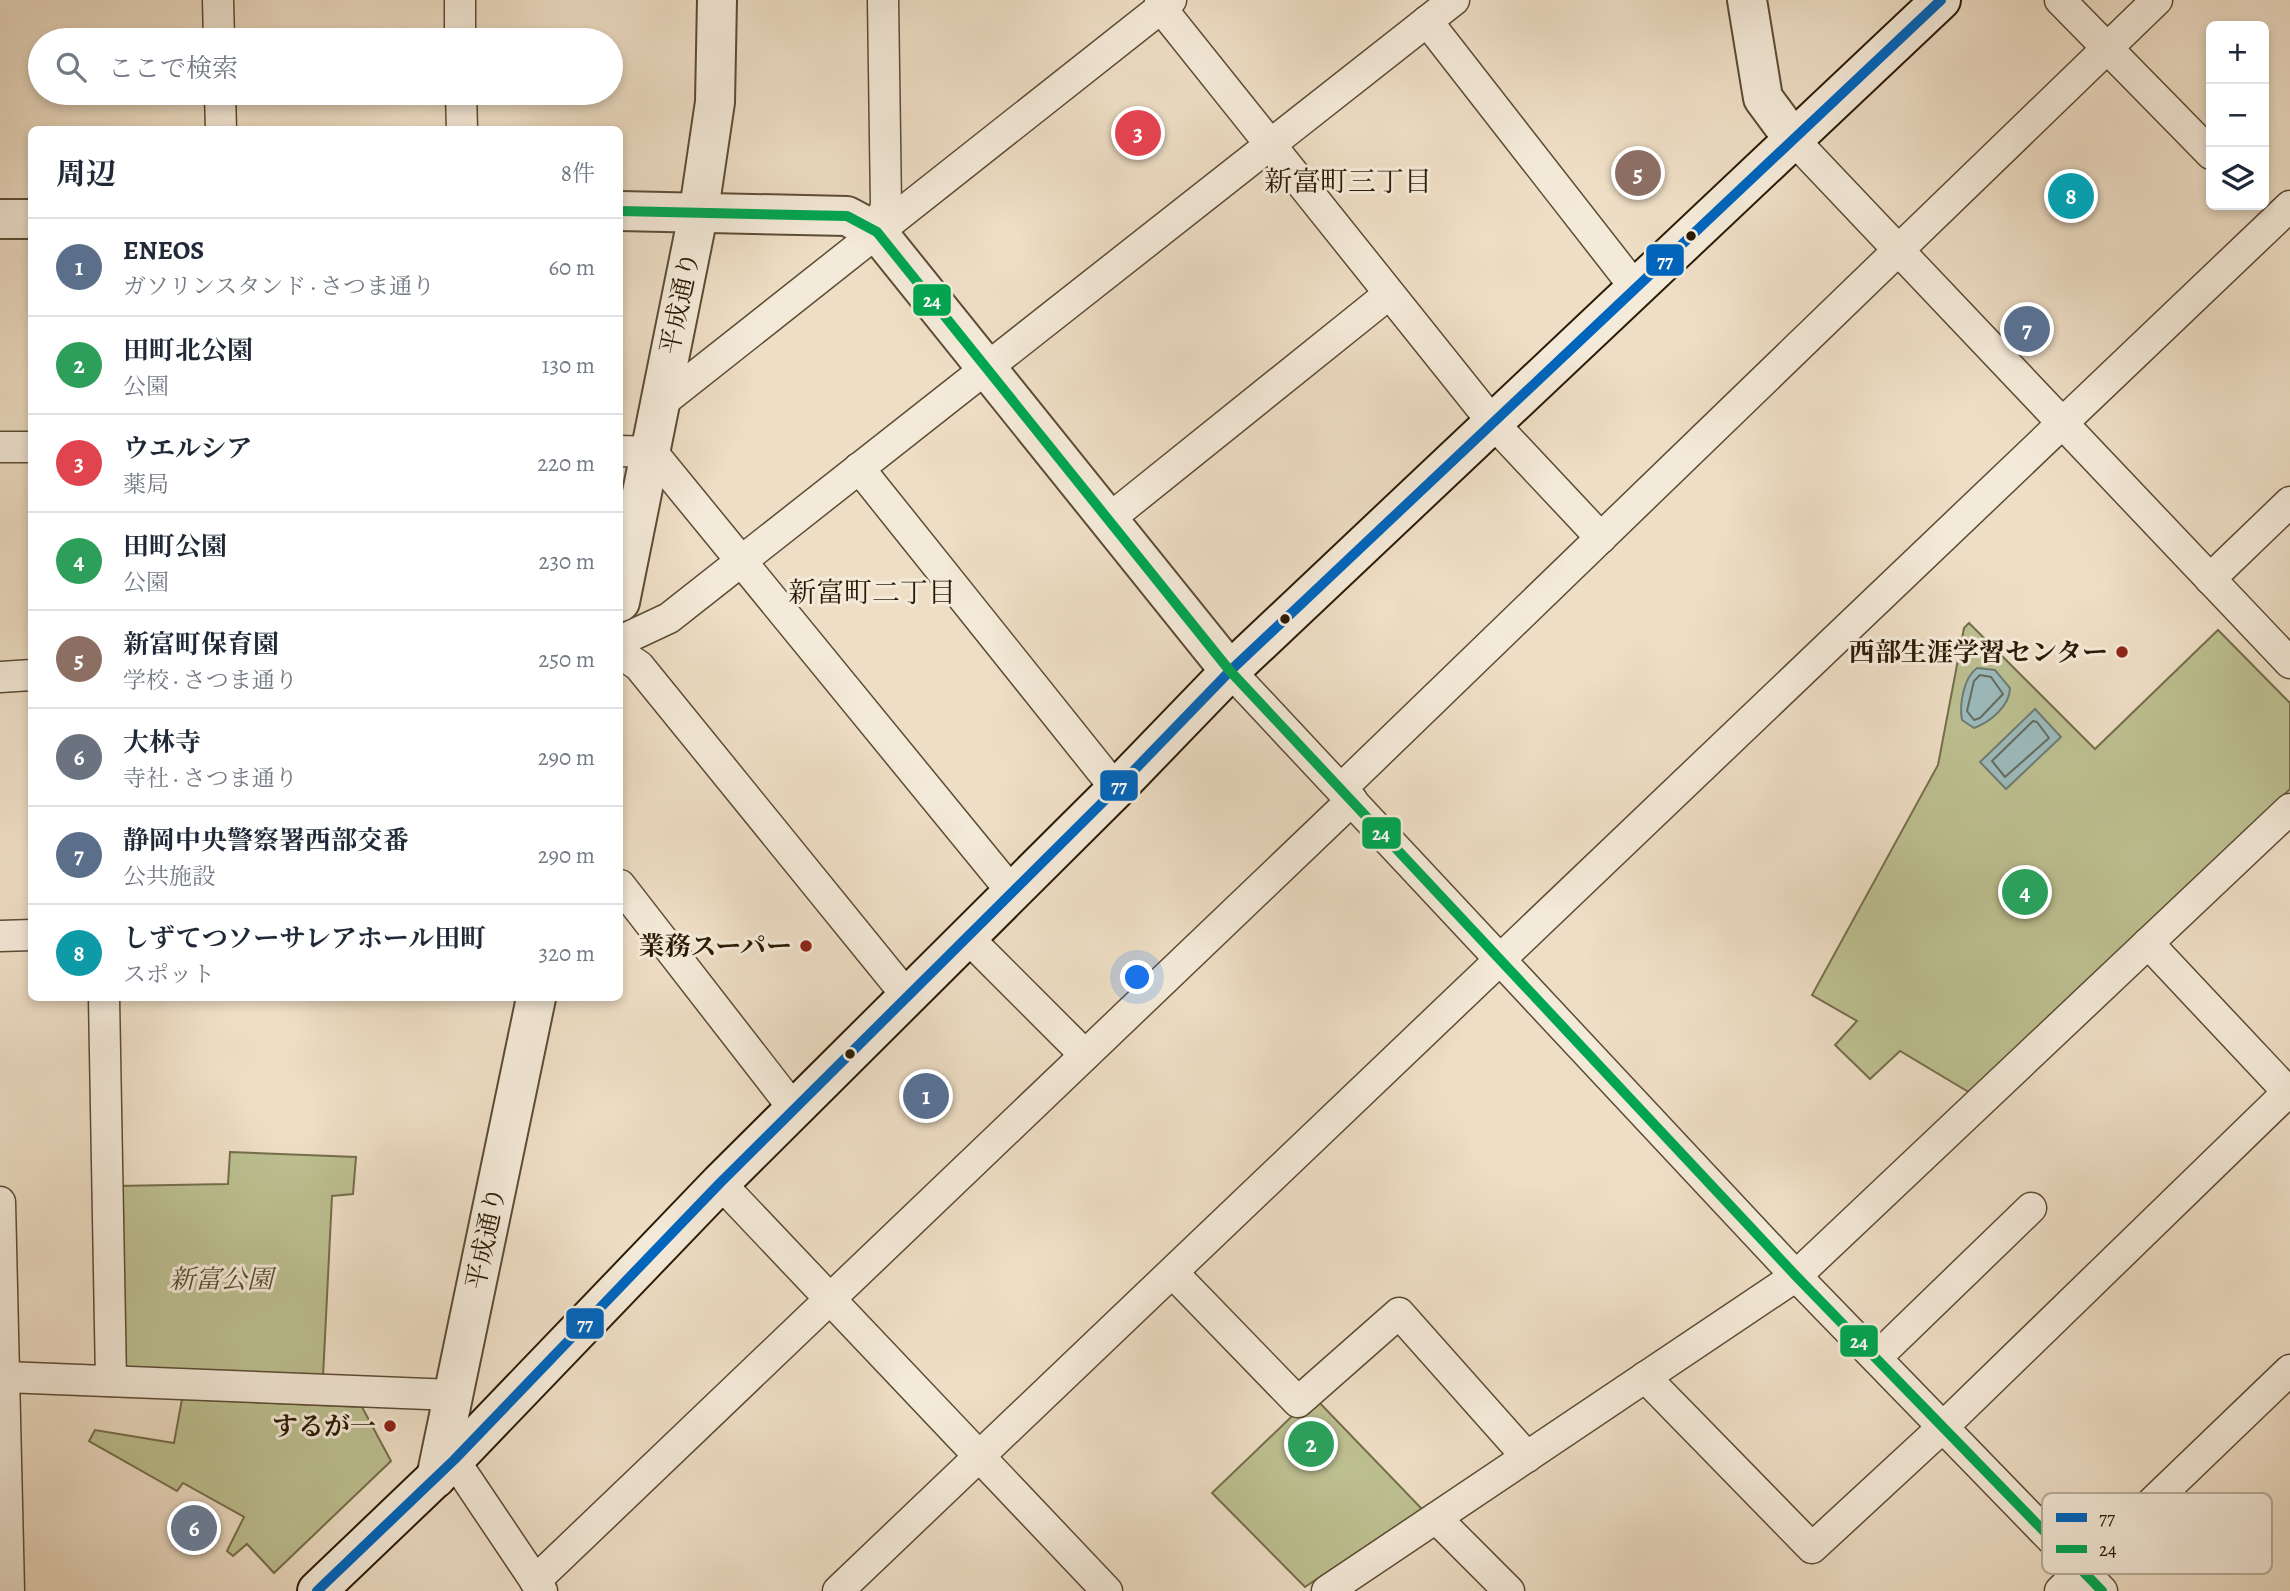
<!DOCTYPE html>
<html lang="ja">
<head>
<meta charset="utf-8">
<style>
  body { margin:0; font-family:Alegreya,"Noto Serif JP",serif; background:#f2f2f3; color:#1f2937 }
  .controls { position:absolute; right:21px; top:21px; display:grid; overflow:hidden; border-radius:10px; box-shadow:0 4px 10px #0003 }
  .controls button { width:63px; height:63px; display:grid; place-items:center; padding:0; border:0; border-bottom:2px solid #e0e1e3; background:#fff; color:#1f2937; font:35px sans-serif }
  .you { position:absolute; left:1138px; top:978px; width:24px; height:24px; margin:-18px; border:5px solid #fff; border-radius:50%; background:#1a73e8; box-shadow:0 0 0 10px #1a73e833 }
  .badge { display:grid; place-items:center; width:46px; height:46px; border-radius:50%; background:#111827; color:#fff; font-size:23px; font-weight:700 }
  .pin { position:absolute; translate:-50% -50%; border:4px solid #fff; box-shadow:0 2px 7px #0006 }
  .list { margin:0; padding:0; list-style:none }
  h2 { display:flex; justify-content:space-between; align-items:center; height:91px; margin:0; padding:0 28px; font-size:30px }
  h2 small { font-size:23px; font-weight:400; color:#747a83 }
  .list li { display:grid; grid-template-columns:46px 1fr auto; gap:21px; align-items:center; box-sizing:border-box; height:98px; padding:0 28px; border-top:2px solid #e0e1e3 }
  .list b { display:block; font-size:26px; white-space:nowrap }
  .list p { margin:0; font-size:23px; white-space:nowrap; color:#747a83 }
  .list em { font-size:23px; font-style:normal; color:#747a83 }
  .icon { flex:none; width:38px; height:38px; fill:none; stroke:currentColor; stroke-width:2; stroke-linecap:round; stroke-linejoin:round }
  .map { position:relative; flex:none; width:2290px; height:1591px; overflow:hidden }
  .search { position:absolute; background:#fff; box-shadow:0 4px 10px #0003; left:28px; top:28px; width:595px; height:77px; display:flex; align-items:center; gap:18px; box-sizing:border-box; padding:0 24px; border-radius:38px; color:#747a83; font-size:26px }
  .panel { position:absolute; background:#fff; box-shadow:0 4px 10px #0003; left:28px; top:126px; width:595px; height:875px; border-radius:10px }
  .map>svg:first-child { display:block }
  .green { fill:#bdc091; stroke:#746e4a; stroke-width:2 }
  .water { fill:#9cbbbd; stroke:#6f7b73; stroke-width:2 }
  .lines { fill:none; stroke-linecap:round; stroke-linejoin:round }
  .shore { stroke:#646b60; stroke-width:2 }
  .minor-casing { stroke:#5c4c34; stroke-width:33 }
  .tertiary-casing { stroke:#5c4c34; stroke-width:42 }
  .secondary-casing { stroke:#2b1b04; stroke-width:42 }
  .minor { stroke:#f4ead9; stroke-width:30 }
  .tertiary { stroke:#f4ead9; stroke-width:38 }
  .secondary { stroke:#f4ead9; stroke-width:38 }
  .bus-1-casing { stroke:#f4ead9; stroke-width:16 }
  .bus-2-casing { stroke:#f4ead9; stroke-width:16 }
  .bus-1 { stroke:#0065bd; stroke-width:10 }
  .bus-2 { stroke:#00a651; stroke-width:10 }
  .bus-dot { fill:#2b1b04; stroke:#f4ead9; stroke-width:2.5 }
  .poi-dot { fill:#8f2418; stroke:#f4ead9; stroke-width:2.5 }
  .labels { text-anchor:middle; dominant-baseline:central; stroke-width:6; stroke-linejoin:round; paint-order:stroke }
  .street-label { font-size:26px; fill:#2b1b04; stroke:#f4ead9 }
  .poi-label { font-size:26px; font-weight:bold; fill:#2b1b04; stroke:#f4ead9; text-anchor:end }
  .park-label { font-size:26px; font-style:italic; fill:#574d2e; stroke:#f4ead9 }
  .neighbourhood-label { font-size:28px; fill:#2b1b04; stroke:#f4ead9 }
  .key { fill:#f4ead9; stroke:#b8ac99; stroke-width:2 }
  .key-label { font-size:19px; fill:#2b1b04 }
  .line-badge { stroke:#f4ead9; stroke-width:2.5 }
  .badge-label { font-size:19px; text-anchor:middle; font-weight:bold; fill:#fff }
</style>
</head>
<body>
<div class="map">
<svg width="2290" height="1591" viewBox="0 0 2290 1591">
  <rect width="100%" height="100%" fill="#eedec5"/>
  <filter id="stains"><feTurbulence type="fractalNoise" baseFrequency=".00286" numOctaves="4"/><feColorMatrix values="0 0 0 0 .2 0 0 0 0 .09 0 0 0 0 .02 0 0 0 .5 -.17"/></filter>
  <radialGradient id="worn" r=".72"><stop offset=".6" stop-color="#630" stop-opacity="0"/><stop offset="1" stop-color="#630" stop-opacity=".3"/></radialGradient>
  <g class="green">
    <path d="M1969,623l126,126 123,-119 72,73v86l-318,305 -72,-43 -30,28 -35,-34 22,-24 -45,-26 126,-230 26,-137z"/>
    <path d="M230,1152l126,5 -3,37 -21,2 -9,181 -191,-5 -14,-16 -2,-170 112,-2z"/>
    <path d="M1313,1396l109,113 -117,78 -93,-94z"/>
    <path d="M182,1399l180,8 29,54 -117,112 -27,-29 -14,12 -6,-5 17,-34 -61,-34 -6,8 -88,-50 6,-11 79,13z"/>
  </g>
  <g class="water">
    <path d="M1977,668l18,2 15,18c0,18 -20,34 -36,40l-12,-8c-3,-16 2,-43 15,-52z"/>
    <path d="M2035,709l26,28 -55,52 -26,-27z"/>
  </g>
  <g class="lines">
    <g class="shore">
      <path d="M1980,675l11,2 12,17 -23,24 -6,2 -7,-9 7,-30z"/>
      <path d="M2033,721l4,1 12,16 -44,39 -13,-16z"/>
    </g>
    <defs>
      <g id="minor">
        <path d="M218,0l1,40"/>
        <path d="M460,0v40"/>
        <path d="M1160,0l1,8 333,416 107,114"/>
        <path d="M2060,0l151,154"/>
        <path d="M1427,21l210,269"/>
        <path d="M220,93l1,37"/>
        <path d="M461,93l1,37"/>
        <path d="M1794,140l496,523"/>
        <path d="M877,232l9,-26 -3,-206"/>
        <path d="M660,404l511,-404"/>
        <path d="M0,447h32"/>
        <path d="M620,451l32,1 360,440"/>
        <path d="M859,468l257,321"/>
        <path d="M1109,519l280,-225"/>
        <path d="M2210,579l80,-77"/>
        <path d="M620,641l49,-23 785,-618"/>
        <path d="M620,653l19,13 269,331"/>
        <path d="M1230,671l566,605 306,315"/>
        <path d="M0,677l32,-2"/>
        <path d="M1341,789l816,-789"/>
        <path d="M620,885l174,224"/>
        <path d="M0,936l32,-1"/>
        <path d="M967,937l118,118"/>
        <path d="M2148,943l140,149"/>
        <path d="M104,998l7,383"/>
        <path d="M720,1183l387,408"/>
        <path d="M0,1202l9,389"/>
        <path d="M1173,1273l125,129 101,-89 128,144"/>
        <path d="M1876,1358l155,-150"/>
        <path d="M5,1377l448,18"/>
        <path d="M1645,1377l167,171 132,-122 346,-336"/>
        <path d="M454,1460l88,131"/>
        <path d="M1436,1518l73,73"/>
        <path d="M535,1581l817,-781"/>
        <path d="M838,1591l1452,-1385"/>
        <path d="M1327,1591l469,-315 494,-467"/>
        <path d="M2060,1591l230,-221"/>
      </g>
      <g id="tertiary">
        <path d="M1747,0l16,98 31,42"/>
        <path d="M620,211l227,5 30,16 353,439"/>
        <path d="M0,219h32"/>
        <path d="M620,602l79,-392 16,-108 2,-102"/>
        <path d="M436,1478l100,-480"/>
      </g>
      <path id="secondary" d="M317,1591l137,-131 266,-277 396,-394 114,-118 711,-671"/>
    </defs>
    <use href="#minor" class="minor-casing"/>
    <use href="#tertiary" class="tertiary-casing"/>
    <use href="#secondary" class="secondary-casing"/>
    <use href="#minor" class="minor"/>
    <use href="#tertiary" class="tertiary"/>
    <use href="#secondary" class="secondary"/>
    <defs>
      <path id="bus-1" d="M317,1591l137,-131 266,-277 396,-394 114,-118 711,-671"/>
      <path id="bus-2" d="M620,211l227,5 30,16 353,439 566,605 306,315"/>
    </defs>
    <use href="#bus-1" class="bus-1-casing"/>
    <use href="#bus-2" class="bus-2-casing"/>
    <use href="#bus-1" class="bus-1"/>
    <use href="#bus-2" class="bus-2"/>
  </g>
  <g class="bus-dot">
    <circle cx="1691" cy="236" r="6"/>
    <circle cx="1285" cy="619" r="6"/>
    <circle cx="850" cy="1054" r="6"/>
  </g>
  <g class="poi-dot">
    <circle cx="2122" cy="652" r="7"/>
    <circle cx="806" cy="946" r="7"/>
    <circle cx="390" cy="1426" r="7"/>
  </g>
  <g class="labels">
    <g class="street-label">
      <text transform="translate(680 303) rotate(-78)">平成通り</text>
      <text transform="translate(486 1238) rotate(-78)">平成通り</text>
    </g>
    <g class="poi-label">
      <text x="2108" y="652">西部生涯学習センター</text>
      <text x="792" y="946">業務スーパー</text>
      <text x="376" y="1426">するが一</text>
    </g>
    <g class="park-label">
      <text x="221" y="1279">新富公園</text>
    </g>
    <g class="neighbourhood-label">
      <text x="1348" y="182">新富町三丁目</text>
      <text x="872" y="593">新富町二丁目</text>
    </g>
  </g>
  <rect x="2042" y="1493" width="230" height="81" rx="10" class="key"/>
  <rect x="2056" y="1513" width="31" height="9" fill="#0065bd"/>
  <rect x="2056" y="1545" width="31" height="8" fill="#00a651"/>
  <g class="key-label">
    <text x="2099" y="1524">77</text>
    <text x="2099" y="1556">24</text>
  </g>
  <g class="line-badge">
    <rect x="1645" y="243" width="40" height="34" rx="7" fill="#0065bd"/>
    <rect x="912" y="283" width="40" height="34" rx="7" fill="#00a651"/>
    <rect x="1099" y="769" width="40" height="33" rx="7" fill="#0065bd"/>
    <rect x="1361" y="816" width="41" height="34" rx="7" fill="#00a651"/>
    <rect x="565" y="1307" width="40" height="33" rx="7" fill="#0065bd"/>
    <rect x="1839" y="1324" width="40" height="34" rx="7" fill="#00a651"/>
  </g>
  <g class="badge-label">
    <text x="1665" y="267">77</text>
    <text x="932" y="307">24</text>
    <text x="1119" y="792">77</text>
    <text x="1381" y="840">24</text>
    <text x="585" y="1330">77</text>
    <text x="1859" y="1348">24</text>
  </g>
  <rect width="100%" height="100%" filter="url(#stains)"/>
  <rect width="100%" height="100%" fill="url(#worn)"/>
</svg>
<div class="controls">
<button>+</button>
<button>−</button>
<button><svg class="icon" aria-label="layers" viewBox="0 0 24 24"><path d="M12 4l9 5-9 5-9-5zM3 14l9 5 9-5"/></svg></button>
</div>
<div class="you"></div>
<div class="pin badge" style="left:926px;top:1096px;background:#5c6f8a">1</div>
<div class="pin badge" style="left:1311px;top:1444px;background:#2e9e5b">2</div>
<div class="pin badge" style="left:1138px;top:133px;background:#e0444e">3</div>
<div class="pin badge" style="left:2025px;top:892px;background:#2e9e5b">4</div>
<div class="pin badge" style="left:1638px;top:173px;background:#8d6e63">5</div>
<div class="pin badge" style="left:194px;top:1528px;background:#6b7280">6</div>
<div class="pin badge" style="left:2027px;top:329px;background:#5c6f8a">7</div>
<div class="pin badge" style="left:2071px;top:196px;background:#0f9aa8">8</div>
<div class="search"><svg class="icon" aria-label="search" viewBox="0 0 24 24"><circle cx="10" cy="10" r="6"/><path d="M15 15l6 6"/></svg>ここで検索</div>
<section class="panel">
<h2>周辺<small>8件</small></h2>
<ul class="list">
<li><span class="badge" style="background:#5c6f8a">1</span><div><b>ENEOS</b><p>ガソリンスタンド · さつま通り</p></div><em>60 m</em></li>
<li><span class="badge" style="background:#2e9e5b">2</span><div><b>田町北公園</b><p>公園</p></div><em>130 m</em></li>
<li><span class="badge" style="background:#e0444e">3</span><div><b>ウエルシア</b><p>薬局</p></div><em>220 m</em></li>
<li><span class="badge" style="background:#2e9e5b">4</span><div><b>田町公園</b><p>公園</p></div><em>230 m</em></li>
<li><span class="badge" style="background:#8d6e63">5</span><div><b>新富町保育園</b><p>学校 · さつま通り</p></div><em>250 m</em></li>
<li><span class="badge" style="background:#6b7280">6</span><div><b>大林寺</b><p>寺社 · さつま通り</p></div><em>290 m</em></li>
<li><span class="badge" style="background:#5c6f8a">7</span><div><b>静岡中央警察署西部交番</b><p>公共施設</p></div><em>290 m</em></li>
<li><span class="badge" style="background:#0f9aa8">8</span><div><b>しずてつソーサレアホール田町</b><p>スポット</p></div><em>320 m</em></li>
</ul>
</section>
</div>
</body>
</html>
